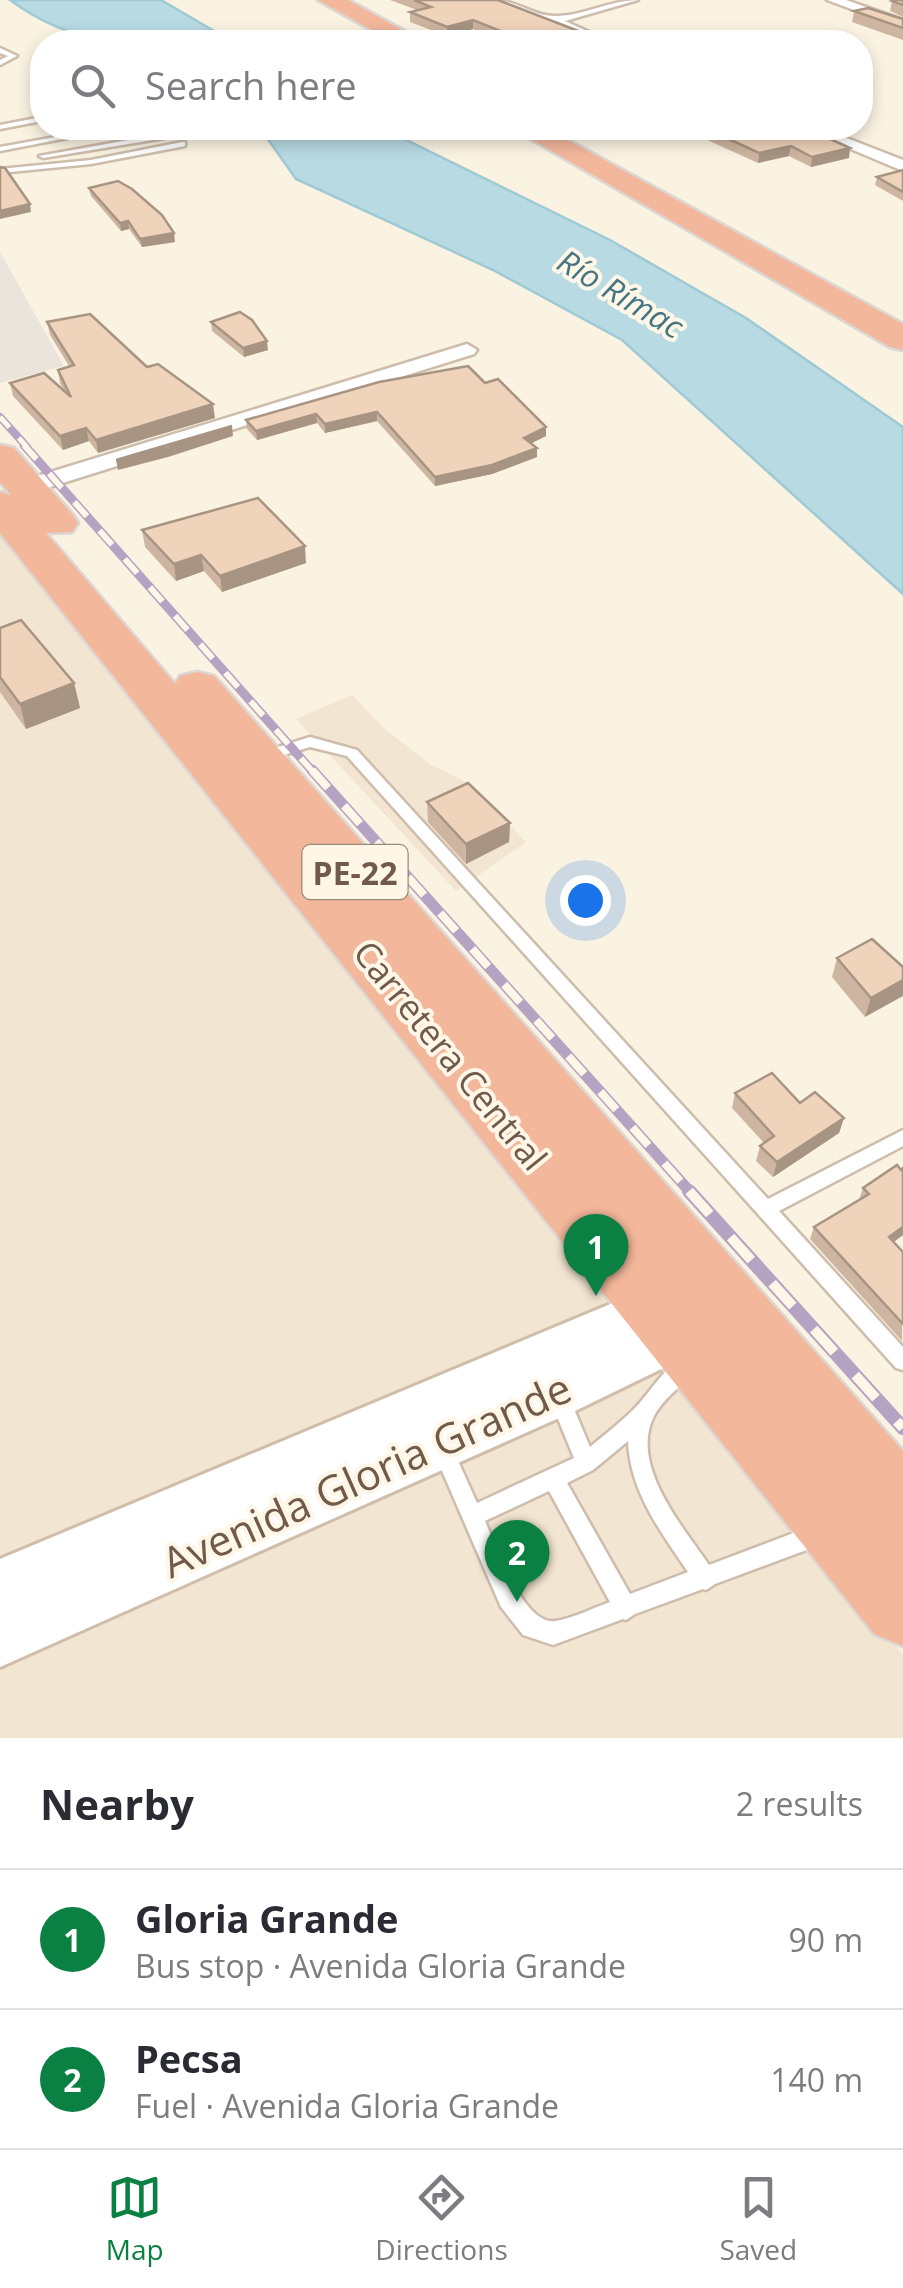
<!DOCTYPE html>
<html lang="en">
<head>
<meta charset="utf-8">
<style>
  body { margin:0; font-family:"Open Sans",sans-serif; background:#f2f2f3; color:#2b2b33 }
  .you { position:absolute; left:585px; top:900px; width:35px; height:35px; margin:-25px; border:8px solid #fff; border-radius:50%; background:#1a73e8; box-shadow:0 0 0 15px #1a73e833 }
  .badge { display:grid; place-items:center; width:65px; height:65px; border-radius:50%; background:#0b8043; color:#fff; font-size:32px; font-weight:700 }
  .pin { position:absolute; translate:-50% -82px; filter:drop-shadow(0 2px 5px #0008) }
  .pin::after { content:''; position:absolute; top:52px; width:35px; height:30px; background:inherit; clip-path:polygon(0 0,100% 0,50% 100%) }
  .list { margin:0; padding:0; list-style:none }
  h2 { display:flex; justify-content:space-between; align-items:center; height:130px; margin:0; padding:0 40px; font-size:42px }
  h2 small { font-size:32px; font-weight:400; color:#7c7c81 }
  .list li { display:grid; grid-template-columns:65px 1fr auto; gap:30px; align-items:center; box-sizing:border-box; height:140px; padding:0 40px; border-top:2px solid #e1e1e2 }
  .list b { display:block; font-size:38px; white-space:nowrap }
  .list p { margin:0; font-size:32px; white-space:nowrap; color:#7c7c81 }
  .list em { font-size:32px; font-style:normal; color:#7c7c81 }
  .icon { flex:none; width:55px; height:55px; fill:none; stroke:currentColor; stroke-width:2; stroke-linecap:round; stroke-linejoin:round }
  .map { position:relative; flex:none; width:903px; height:1738px; overflow:hidden }
  .search { position:absolute; background:#fff; box-shadow:0 5px 15px #0003; left:30px; right:30px; top:30px; height:110px; display:flex; align-items:center; gap:25px; box-sizing:border-box; padding:0 35px; border-radius:40px; color:#7c7c81; font-size:38px }
  .sheet { height:410px; background:#fff }
  nav { display:flex; justify-content:space-around; align-items:center; box-sizing:border-box; height:140px; border-top:2px solid #e1e1e2; background:#fff; font-size:28px; color:#7c7c81 }
  nav a { display:grid; justify-items:center; gap:5px }
  nav .on { color:#0b8043 }
  .map>svg:first-child { display:block }
  .residential { fill:#f2e5d1 }
  .industrial { fill:#eae4dd }
  .water { fill:#b8dae3; stroke:#9fc9d4; stroke-width:2.5 }
  .lines { fill:none; stroke-linecap:round; stroke-linejoin:round }
  .lane-casing { stroke:#cebdac; stroke-width:5 }
  .street-casing { stroke:#cebdac; stroke-width:5 }
  .secondary-casing { stroke:#d0bdaa; stroke-width:6 }
  .highway-casing { stroke:#ddd7d4; stroke-width:5 }
  .lane { fill:#fff; fill-rule:evenodd }
  .street { fill:#fff; fill-rule:evenodd }
  .secondary { fill:#fff; fill-rule:evenodd }
  .highway { fill:#f3b79b; fill-rule:evenodd }
  .rail-far3-casing { stroke:#b6a2c3; stroke-width:8 }
  .rail-far2-casing { stroke:#b6a2c3; stroke-width:9 }
  .rail-far1-casing { stroke:#b6a2c3; stroke-width:11 }
  .rail-casing { stroke:#b6a2c3; stroke-width:14 }
  .rail-far3 { stroke:#fef7e8; stroke-width:5; stroke-dasharray:14; stroke-linecap:butt }
  .rail-far2 { stroke:#fef7e8; stroke-width:6; stroke-dasharray:19; stroke-linecap:butt }
  .rail-far1 { stroke:#fef7e8; stroke-width:8; stroke-dasharray:24; stroke-linecap:butt }
  .rail { stroke:#fef7e8; stroke-width:10; stroke-dasharray:31; stroke-linecap:butt }
  .wall { fill:#ceb5a1 }
  .shaded-wall { fill:#a79483 }
  .building { fill:#efd3bb; stroke:#a79483; stroke-width:2.5 }
  .labels { text-anchor:middle; dominant-baseline:central; stroke-width:8; stroke-linejoin:round; paint-order:stroke }
  .far-water-label { font-size:32px; font-style:italic; fill:#457584; stroke:#fef7e8 }
  .shield { fill:#fef7e8; stroke:#9b8979; stroke-width:2.5 }
  .shield-label { font-size:32px; font-weight:bold; fill:#715a4a }
  .street-label { font-size:35px; fill:#715a4a; stroke:#fef7e8 }
  .near-street-label { font-size:42px; fill:#715a4a; stroke:#fef7e8 }
</style>
</head>
<body>
<div class="map">
<svg width="903" height="1738" viewBox="0 0 903 1738">
  <rect width="100%" height="100%" fill="#fbf3e2"/>
  <g class="residential">
    <path d="M0,535l301,378 379,454 223,288v83h-903z"/>
    <path d="M352,695l33,34 45,35 42,21 54,57 -70,49 -160,-172z"/>
  </g>
  <path class="industrial" d="M0,252l64,114 -64,17z"/>
  <g class="water">
    <path d="M10,0h151l72,42c-87,1 -148,13 -223,-42z"/>
    <path d="M260,128h122l228,112 136,78 157,109v167l-281,-254 -129,-70 -197,-91z"/>
  </g>
  <g class="lines">
    <defs>
      <g id="lane">
        <path d="M0,48l15,7 2,1 -17,9v-5l8,-4 -8,-3z"/>
        <path d="M42,117v4l-42,8v-4z"/>
        <path d="M105,128h14l-119,23v-4z"/>
        <path d="M162,134h3v4l-122,20 -4,-2z"/>
        <path d="M182,142h3v4l-94,18 -91,9v-4l91,-9z"/>
        <path d="M310,737l47,13 411,449 135,-69v16l-124,65 124,136v23l-7,-2 -549,-612 -37,-9 -49,15 -7,-5 2,-3z"/>
        <path d="M684,1359l7,2 3,7 -3,7c-12,13 -29,25 -37,41 -25,49 29,111 55,149l111,-42 8,3 3,8 -3,8 -113,42 -9,6 -3,-1 -68,25 -9,6 -3,-1 -70,26 -30,-10 -22,-28 -68,-157 3,-7 7,-3 7,3 27,60 97,-45 -25,-61 3,-7 7,-3 7,3 24,57c14,-12 30,-24 43,-37 17,-16 29,-42 51,-51zM628,1441c2,51 33,91 60,131l-58,22 -63,-111 26,-13zM549,1491l61,111c-17,6 -36,16 -54,19 -32,6 -60,-75 -71,-100z"/>
      </g>
      <g id="street">
        <path d="M494,0c22,0 39,16 60,16 27,1 56,-16 84,-16l-73,21 46,21h-18z"/>
        <path d="M827,0h19l57,20v8z"/>
        <path d="M801,128h20l82,32v11z"/>
        <path d="M467,344l10,6 -3,4 -440,138h-16l-3,-5 3,-5z"/>
      </g>
      <path id="secondary" d="M680,1275l19,7 8,20 10,4 9,18 -9,18 -140,68 -577,257v-108z"/>
      <g id="highway">
        <path d="M318,0h30l76,42h-31z"/>
        <path d="M512,128h34l357,196v26l-13,-3z"/>
        <path d="M0,445l14,3 58,66 6,9 -6,9 -26,1 129,151 5,-8 17,-4 17,4 689,775v195l-29,-12 -874,-1101v-41l11,3 -11,-13z"/>
      </g>
    </defs>
    <use href="#lane" class="lane-casing"/>
    <use href="#street" class="street-casing"/>
    <use href="#secondary" class="secondary-casing"/>
    <use href="#highway" class="highway-casing"/>
    <use href="#lane" class="lane"/>
    <use href="#street" class="street"/>
    <use href="#secondary" class="secondary"/>
    <use href="#highway" class="highway"/>
    <defs>
      <path id="rail-far3" d="M0,417l27,30"/>
      <path id="rail-far2" d="M24,445l290,328"/>
      <path id="rail-far1" d="M312,770l380,424"/>
      <path id="rail" d="M689,1191l214,237"/>
    </defs>
    <use href="#rail-far3" class="rail-far3-casing"/>
    <use href="#rail-far2" class="rail-far2-casing"/>
    <use href="#rail-far1" class="rail-far1-casing"/>
    <use href="#rail" class="rail-casing"/>
    <use href="#rail-far3" class="rail-far3"/>
    <use href="#rail-far2" class="rail-far2"/>
    <use href="#rail-far1" class="rail-far1"/>
    <use href="#rail" class="rail"/>
  </g>
  <g class="wall">
    <path d="M390,0h108l101,39v3h-94l-32,-13 -26,7 -37,-14v-10l7,-2z"/>
    <path d="M903,0v17l-13,-6 2,-10z"/>
    <path d="M854,11l49,8v21l-51,-18z"/>
    <path d="M707,129l142,29 -38,9 -22,-11 -31,7 -53,-24z"/>
    <path d="M903,170v31l-28,-16 2,-8z"/>
    <path d="M89,188l86,54 -33,5 -13,-18 -8,2 -30,-35z"/>
    <path d="M47,322l100,45 68,51 -117,35 -9,-12 -26,9 -50,-54 -3,-13 54,8 -4,-8 -2,-13 11,-4 -19,-31z"/>
    <path d="M211,322l57,28 -24,7 -32,-26z"/>
    <path d="M485,383l61,53 -15,7 6,5v9l-45,17 -57,12 -58,-65 -52,12 -8,-10 -60,17 -10,-11 -1,-9z"/>
    <path d="M142,530l164,33 -84,29 -18,-21 -28,10 -31,-34z"/>
    <path d="M0,628l74,55 6,25 -54,21 -26,-37z"/>
    <path d="M427,802l83,21 -1,19 -43,22 -38,-42z"/>
    <path d="M837,958l66,9 -38,50 -33,-40z"/>
    <path d="M735,1093l65,10 44,15 -5,15 -66,44 -17,-16 4,-15 4,-3 -32,-35z"/>
    <path d="M903,1168v67l-10,7 10,10 -1,89 -92,-102 4,-12 45,-27 4,-12z"/>
  </g>
  <g class="shaded-wall">
    <path d="M473,20v9l-26,7v-9z"/>
    <path d="M791,146l-2,10 -31,7 1,-10z"/>
    <path d="M850,148l-1,10 -38,9 1,-10z"/>
    <path d="M30,204l1,8 -31,7v-8z"/>
    <path d="M128,221l1,8 -8,2 -1,-8z"/>
    <path d="M174,233l1,9 -33,5 -2,-8z"/>
    <path d="M267,341l1,9 -24,7 -1,-9z"/>
    <path d="M213,404l2,14 -117,35 -2,-13z"/>
    <path d="M377,412v9l-52,12v-9z"/>
    <path d="M316,414l1,9 -60,17 -1,-9z"/>
    <path d="M232,426l1,10 -65,21 -50,13 -2,-10z"/>
    <path d="M546,427v9l-22,11v-9z"/>
    <path d="M86,428l3,13 -26,9 -3,-14z"/>
    <path d="M537,448v9l-45,17 -57,12v-9z"/>
    <path d="M305,546l1,17 -84,29 -2,-16z"/>
    <path d="M201,555l3,16 -28,10 -2,-17z"/>
    <path d="M74,683l6,25 -54,21 -6,-25z"/>
    <path d="M510,823l-1,19 -43,22v-20z"/>
    <path d="M903,980v16l-38,21 6,-19z"/>
    <path d="M844,1118l-5,15 -66,44 4,-15z"/>
    <path d="M903,1227v8l-20,15 6,-13z"/>
  </g>
  <g class="building">
    <path d="M414,0h84l101,39 -14,3h-57l-55,-22 -26,7 -37,-15 21,-5z"/>
    <path d="M903,0v5l-11,-4 3,-1z"/>
    <path d="M868,8l35,11v9l-49,-17z"/>
    <path d="M713,128h93l44,20 -38,9 -21,-11 -32,7 -52,-24z"/>
    <path d="M0,167l5,1 25,36 -30,7z"/>
    <path d="M903,170v22l-26,-15z"/>
    <path d="M118,181l14,8 30,26 12,18 -34,6 -12,-18 -8,2 -31,-35z"/>
    <path d="M240,312l12,8 15,21 -24,7 -32,-26z"/>
    <path d="M90,314l57,53 11,-3 55,40 -117,36 -10,-12 -26,8 -50,-53 34,-10 27,24 -13,-27 16,-5 -27,-43z"/>
    <path d="M468,366l17,17 13,-4 48,48 -22,11 13,10 -45,17 -57,12 -58,-65 -52,12 -9,-10 -60,17 -10,-11 133,-38z"/>
    <path d="M232,426l-65,22 -51,12z"/>
    <path d="M258,498l47,48 -85,30 -19,-21 -27,9 -32,-34z"/>
    <path d="M21,620l53,63 -54,21 -20,-27v-49z"/>
    <path d="M468,783l42,40 -44,21 -39,-42z"/>
    <path d="M872,939l31,28v13l-32,18 -34,-40z"/>
    <path d="M772,1073l28,30 15,-11 29,26 -67,44 -17,-16 14,-10 -39,-43z"/>
    <path d="M897,1165l4,5 2,-2v59l-14,10 14,15v72l-89,-97 55,-33 -6,-6z"/>
  </g>
  <g class="labels">
    <g class="far-water-label">
      <text transform="translate(621 293) rotate(31)">Río Rímac</text>
    </g>
    <rect class="shield" x="302.5" y="845" width="105" height="54" rx="8"/>
    <g class="shield-label">
      <text x="355" y="872">PE-22</text>
    </g>
    <g class="street-label">
      <text transform="translate(451 1055) rotate(51)">Carretera Central</text>
    </g>
    <g class="near-street-label">
      <text transform="translate(366 1474) rotate(-24)">Avenida Gloria Grande</text>
    </g>
  </g>
</svg>
<div class="you"></div>
<div class="pin badge" style="left:596px;top:1296px">1</div>
<div class="pin badge" style="left:517px;top:1602px">2</div>
<div class="search"><svg class="icon" aria-label="search" viewBox="0 0 24 24"><circle cx="10" cy="10" r="6"/><path d="M15 15l6 6"/></svg>Search here</div>
</div>
<section class="sheet">
<h2>Nearby<small>2 results</small></h2>
<ul class="list">
<li><span class="badge">1</span><div><b>Gloria Grande</b><p>Bus stop · Avenida Gloria Grande</p></div><em>90 m</em></li>
<li><span class="badge">2</span><div><b>Pecsa</b><p>Fuel · Avenida Gloria Grande</p></div><em>140 m</em></li>
</ul>
</section>
<nav>
<a class="on"><svg class="icon" aria-label="map" viewBox="0 0 24 24"><path d="M3 6l6-2 6 2 6-2v14l-6 2-6-2-6 2zM9 4v14M15 6v14"/></svg>Map</a>
<a><svg class="icon" aria-label="directions" viewBox="0 0 24 24"><path d="M12 3l9 9-9 9-9-9zM9 14v-3h6M13 9l2 2-2 2"/></svg>Directions</a>
<a><svg class="icon" aria-label="saved" viewBox="0 0 24 24"><path d="M7 4h10v16l-5-4-5 4z"/></svg>Saved</a>
</nav>
</body>
</html>
